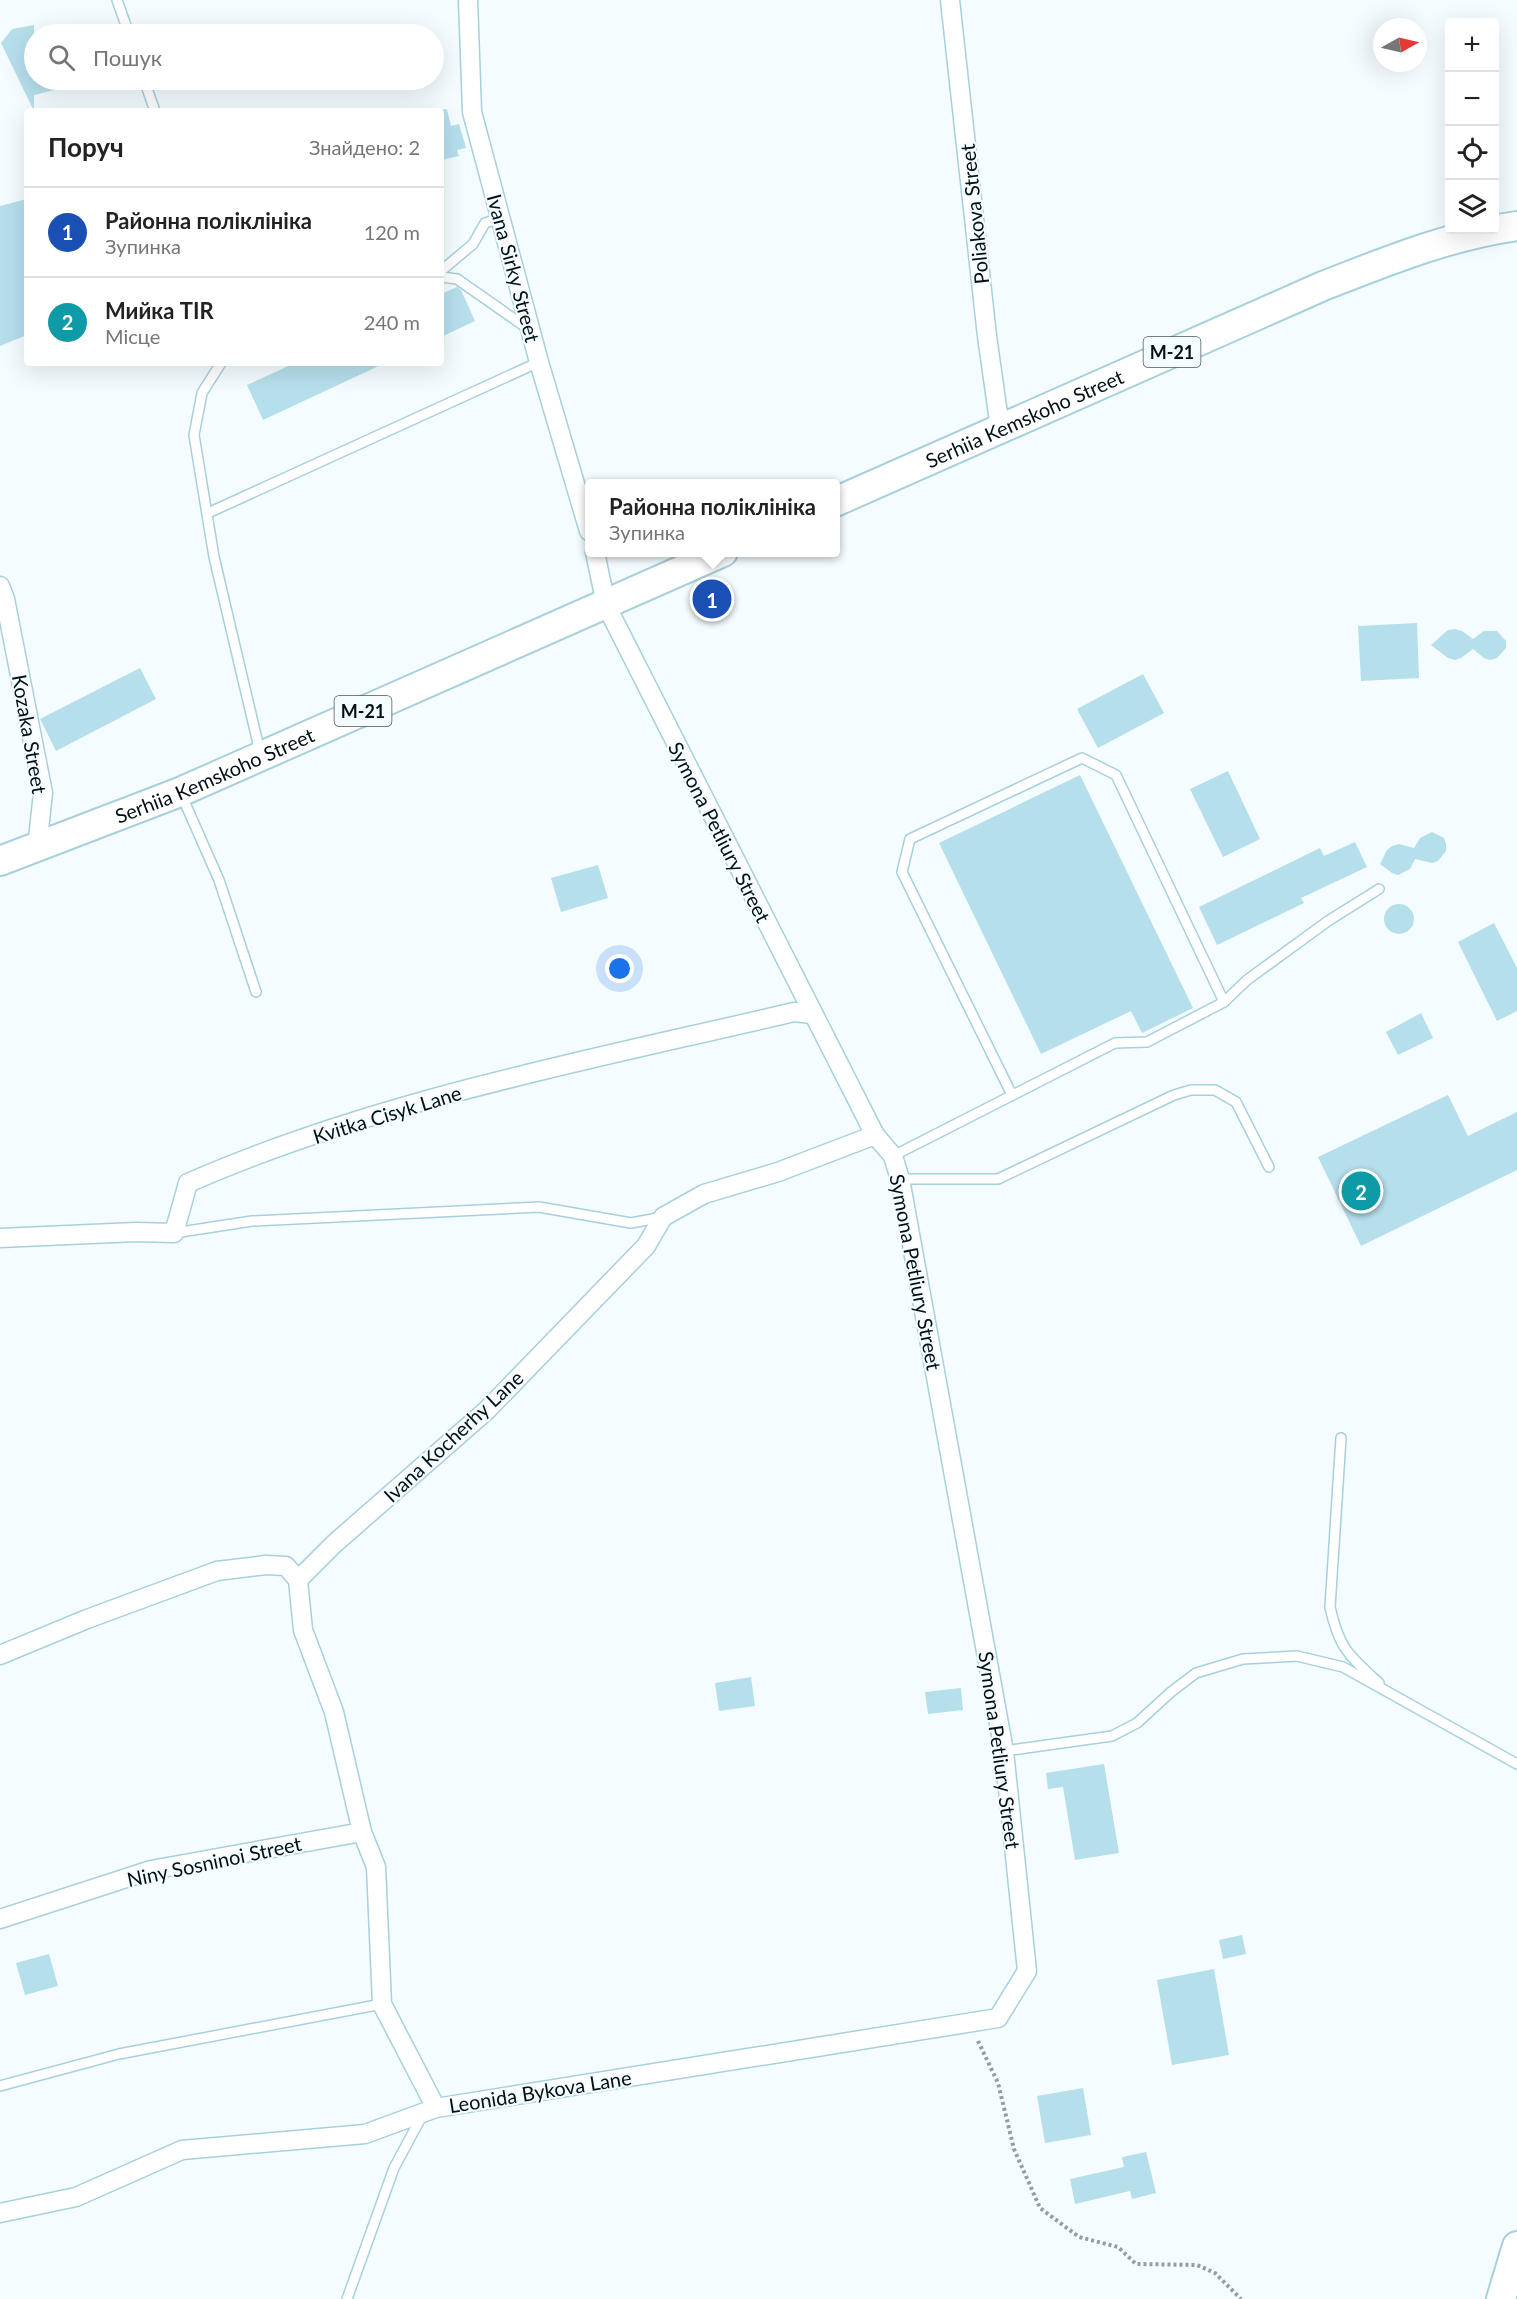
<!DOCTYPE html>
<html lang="uk">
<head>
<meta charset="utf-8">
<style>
  body { margin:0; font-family:Lato,sans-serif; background:#f6f6f6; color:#222 }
  .controls { position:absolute; right:18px; top:18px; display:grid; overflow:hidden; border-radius:6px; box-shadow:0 6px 24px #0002 }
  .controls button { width:54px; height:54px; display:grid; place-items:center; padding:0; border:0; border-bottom:2px solid #e0e0e0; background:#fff; color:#222; font:30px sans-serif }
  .compass { position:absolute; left:1373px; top:18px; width:54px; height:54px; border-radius:50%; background:#fff; box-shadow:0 6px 24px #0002; rotate:82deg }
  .you { position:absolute; left:620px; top:969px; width:21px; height:21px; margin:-15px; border:4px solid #fff; border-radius:50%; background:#1a73e8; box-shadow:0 0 0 9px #1a73e833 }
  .badge { display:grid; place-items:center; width:39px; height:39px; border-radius:50%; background:#db2777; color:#fff; font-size:20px; font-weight:700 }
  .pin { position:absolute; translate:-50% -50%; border:3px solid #fff; box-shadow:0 2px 6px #0006 }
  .popup { position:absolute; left:585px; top:479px; width:255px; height:78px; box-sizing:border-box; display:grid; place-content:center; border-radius:6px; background:#fff; filter:drop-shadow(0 2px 4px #0005); font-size:20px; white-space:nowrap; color:#767676 }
  .popup b { font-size:22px; color:#222 }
  .popup::after { content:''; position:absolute; left:50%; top:100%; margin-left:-12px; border:12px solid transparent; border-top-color:#fff }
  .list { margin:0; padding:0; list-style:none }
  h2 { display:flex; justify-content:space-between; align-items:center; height:78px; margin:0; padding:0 24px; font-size:26px }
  h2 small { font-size:20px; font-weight:400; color:#767676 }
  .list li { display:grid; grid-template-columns:39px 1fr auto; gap:18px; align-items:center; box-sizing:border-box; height:90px; padding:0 24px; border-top:2px solid #e0e0e0 }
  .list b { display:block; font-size:22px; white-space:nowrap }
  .list p { margin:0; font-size:20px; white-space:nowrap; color:#767676 }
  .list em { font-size:20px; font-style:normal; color:#767676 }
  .icon { flex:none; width:33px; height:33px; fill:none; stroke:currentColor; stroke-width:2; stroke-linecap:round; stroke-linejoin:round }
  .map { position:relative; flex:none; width:1517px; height:2299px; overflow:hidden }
  .search { position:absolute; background:#fff; box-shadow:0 6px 24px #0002; left:24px; top:24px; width:420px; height:66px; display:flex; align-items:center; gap:15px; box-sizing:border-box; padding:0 21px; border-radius:33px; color:#767676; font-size:22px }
  .panel { position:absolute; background:#fff; box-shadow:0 6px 24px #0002; left:24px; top:108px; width:420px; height:258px; border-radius:6px }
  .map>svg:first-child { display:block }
  .building { fill:#b6dfec }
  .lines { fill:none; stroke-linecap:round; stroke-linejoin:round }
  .service-casing { stroke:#a7d0dd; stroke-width:12 }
  .minor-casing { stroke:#a7d0dd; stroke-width:21 }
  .trunk-casing { stroke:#a7d0dd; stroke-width:32 }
  .path { stroke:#939da1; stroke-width:4; stroke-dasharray:3 3; stroke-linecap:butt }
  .service { stroke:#fff; stroke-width:9 }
  .minor { stroke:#fff; stroke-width:18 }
  .trunk { stroke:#fff; stroke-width:28 }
  .labels { text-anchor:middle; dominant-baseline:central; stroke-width:4.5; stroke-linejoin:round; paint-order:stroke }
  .shield { fill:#f4fcff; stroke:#4b565a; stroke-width:1.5 }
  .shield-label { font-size:18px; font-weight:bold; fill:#020f14 }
  .street-label { font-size:20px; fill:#020f14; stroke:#f4fcff }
</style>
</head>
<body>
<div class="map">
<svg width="1517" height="2299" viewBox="0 0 1517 2299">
  <rect width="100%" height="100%" fill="#f4fcff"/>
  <g class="building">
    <path d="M34,25v55h37v6l-37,9v16l-33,-68 11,-14z"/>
    <path d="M447,109l4,17 8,-2 7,24 -9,2 2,6 -18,4v-50z"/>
    <path d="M27,199v136l-27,11v-140z"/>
    <path d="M457,287l4,3 14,31 -34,16v-43z"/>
    <path d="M295,363h90l-122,57 -16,-35z"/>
    <path d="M1417,623l2,55 -58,3 -3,-55z"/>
    <path d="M1455,629l7,2 11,8 11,-8h13l9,10v7l-9,10 -7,2 -6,-2 -11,-9 -12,9 -6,2 -7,-2 -17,-13 17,-15z"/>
    <path d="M140,668l16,31 -100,52 -16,-32z"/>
    <path d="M1143,674l21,39 -66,35 -21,-39z"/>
    <path d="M1228,771l32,68 -37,18 -33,-68z"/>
    <path d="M1080,775l113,233 -51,25 -11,-22 -90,43 -102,-211z"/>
    <path d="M1432,832l12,6 2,6v7l-8,10 -6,2 -17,-4 -5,10 -12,6 -6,-2 -12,-9 7,-14 5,-4 7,-2 15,4 6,-10z"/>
    <path d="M1355,842l12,25 -66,31 3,5 -87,42 -18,-38 121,-59 4,8z"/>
    <path d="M598,865l10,33 -47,14 -10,-34z"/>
    <circle cx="1399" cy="919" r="15"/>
    <path d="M1494,923l23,45v43l-20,10 -39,-79z"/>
    <path d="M1421,1013l12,25 -35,17 -12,-23z"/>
    <path d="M1448,1095l20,41 49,-24v58l-156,76 -43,-89z"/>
    <path d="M751,1677l4,29 -36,5 -4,-28z"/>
    <path d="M961,1688l2,22 -35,4 -3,-22z"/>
    <path d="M1104,1764l15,89 -44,7 -12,-73 -15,2 -2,-16z"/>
    <path d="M1242,1935l4,19 -23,5 -4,-19z"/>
    <path d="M49,1954l9,32 -33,9 -9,-32z"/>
    <path d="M1214,1969l15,86 -57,10 -15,-85z"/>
    <path d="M1083,2088l8,47 -46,8 -8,-47z"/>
    <path d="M1146,2152l10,41 -24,6 -2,-8 -55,13 -5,-25 54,-12 -2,-10z"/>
  </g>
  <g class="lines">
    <defs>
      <g id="service">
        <path d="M117,0l12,34"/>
        <path d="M144,80l11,31"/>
        <path d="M441,271l32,-27 12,-21 15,-5"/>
        <path d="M441,277l16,2 70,49"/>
        <path d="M221,363l-19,30 -8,42 20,122 46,195"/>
        <path d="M208,513l331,-151"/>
        <path d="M181,794l38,86 37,112"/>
        <path d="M1012,1095l-110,-223 8,-33 172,-81 34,17 108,227"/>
        <path d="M893,1156l222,-113 32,-1 77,-40 23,-22 81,-59 51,-32"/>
        <path d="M900,1179h98l176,-84 17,-5h24l21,12 33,65"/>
        <path d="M174,1233l78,-12 287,-14 92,16 32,-6"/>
        <path d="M1341,1438l-11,169c9,41 18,48 49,76"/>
        <path d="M1004,1751l108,-15 25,-13 34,-31 25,-19 47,-14 54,-3 46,11 174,97"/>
        <path d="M0,2086l119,-32 263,-50"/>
        <path d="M347,2299l47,-131 29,-54"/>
      </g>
      <g id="minor">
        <path d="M468,0l4,112 67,250 50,169"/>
        <path d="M950,0l37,336 13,92"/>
        <path d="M0,586l5,13 38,194 -6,55"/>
        <path d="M0,1238l136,-6 38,1 14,-50c192,-84 403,-123 606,-171l18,2"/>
        <path d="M298,1580l5,50 31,82 28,120 14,35 6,137 54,104"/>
        <path d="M0,1655l87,-36 130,-48 49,-6 20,1 12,14 36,-36 153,-134 159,-164 17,-29 41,-23 74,-22 97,-37"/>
        <path d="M0,1919l151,-49 211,-38"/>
        <path d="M0,2213l76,-16 106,-47 183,-16 71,-26 562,-90 29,-47 -23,-220 -104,-572 -7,-23 -18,-21 -269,-530 -11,-53"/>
      </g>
      <g id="trunk">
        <path id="s1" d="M835,502l488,-216c62,-24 127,-51 194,-60"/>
        <path id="s2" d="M0,861l180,-69 543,-240"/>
        <path d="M1501,2299l16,-53"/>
      </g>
    </defs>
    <use href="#service" class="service-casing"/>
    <use href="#minor" class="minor-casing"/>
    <use href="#trunk" class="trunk-casing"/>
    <path class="path" d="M978,2041l20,42 16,66 26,59 39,29 39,10 18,17 61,1 18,8 26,26"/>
    <use href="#service" class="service"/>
    <use href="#minor" class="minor"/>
    <use href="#trunk" class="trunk"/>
  </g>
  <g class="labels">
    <g class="shield">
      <rect x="1143.5" y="337" width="57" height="30" rx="4.5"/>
      <rect x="334.5" y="696" width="57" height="30" rx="4.5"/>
    </g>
    <g class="shield-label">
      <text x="1172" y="352">М-21</text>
      <text x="363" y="711">М-21</text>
    </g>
    <g class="street-label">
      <text transform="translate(974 214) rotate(-96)">Poliakova Street</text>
      <text transform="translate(514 268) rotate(75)">Ivana Sirky Street</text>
      <text stroke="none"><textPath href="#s1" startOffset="207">Serhiia Kemskoho Street</textPath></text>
      <text transform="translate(30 734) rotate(80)">Kozaka Street</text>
      <text stroke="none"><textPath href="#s2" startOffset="231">Serhiia Kemskoho Street</textPath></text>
      <text transform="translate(720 832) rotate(63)">Symona Petliury Street</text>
      <text transform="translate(387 1114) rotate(-17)">Kvitka Cisyk Lane</text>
      <text transform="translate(916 1272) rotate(79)">Symona Petliury Street</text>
      <text transform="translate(453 1436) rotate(-43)">Ivana Kocherhy Lane</text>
      <text transform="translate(1000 1750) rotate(82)">Symona Petliury Street</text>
      <text transform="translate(214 1861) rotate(-12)">Niny Sosninoi Street</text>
      <text transform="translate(540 2091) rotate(-9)">Leonida Bykova Lane</text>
    </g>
  </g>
</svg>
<div class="controls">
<button>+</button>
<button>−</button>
<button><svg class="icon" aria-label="locate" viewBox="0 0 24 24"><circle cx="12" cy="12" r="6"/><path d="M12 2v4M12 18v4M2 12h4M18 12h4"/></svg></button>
<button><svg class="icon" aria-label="layers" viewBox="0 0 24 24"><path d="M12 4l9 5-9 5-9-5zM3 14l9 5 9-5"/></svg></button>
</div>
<svg class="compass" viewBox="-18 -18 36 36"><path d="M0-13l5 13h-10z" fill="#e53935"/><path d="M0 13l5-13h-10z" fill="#767676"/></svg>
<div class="you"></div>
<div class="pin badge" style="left:712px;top:599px;background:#1a4fb4">1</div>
<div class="popup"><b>Районна поліклініка</b>Зупинка</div>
<div class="pin badge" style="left:1361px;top:1191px;background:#0f9aa8">2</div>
<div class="search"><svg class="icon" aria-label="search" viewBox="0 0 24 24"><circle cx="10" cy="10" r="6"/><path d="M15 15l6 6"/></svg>Пошук</div>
<section class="panel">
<h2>Поруч<small>Знайдено: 2</small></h2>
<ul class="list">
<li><span class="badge" style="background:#1a4fb4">1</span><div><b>Районна поліклініка</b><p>Зупинка</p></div><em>120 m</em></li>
<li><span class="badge" style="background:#0f9aa8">2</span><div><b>Мийка TIR</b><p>Місце</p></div><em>240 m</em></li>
</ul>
</section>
</div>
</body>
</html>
